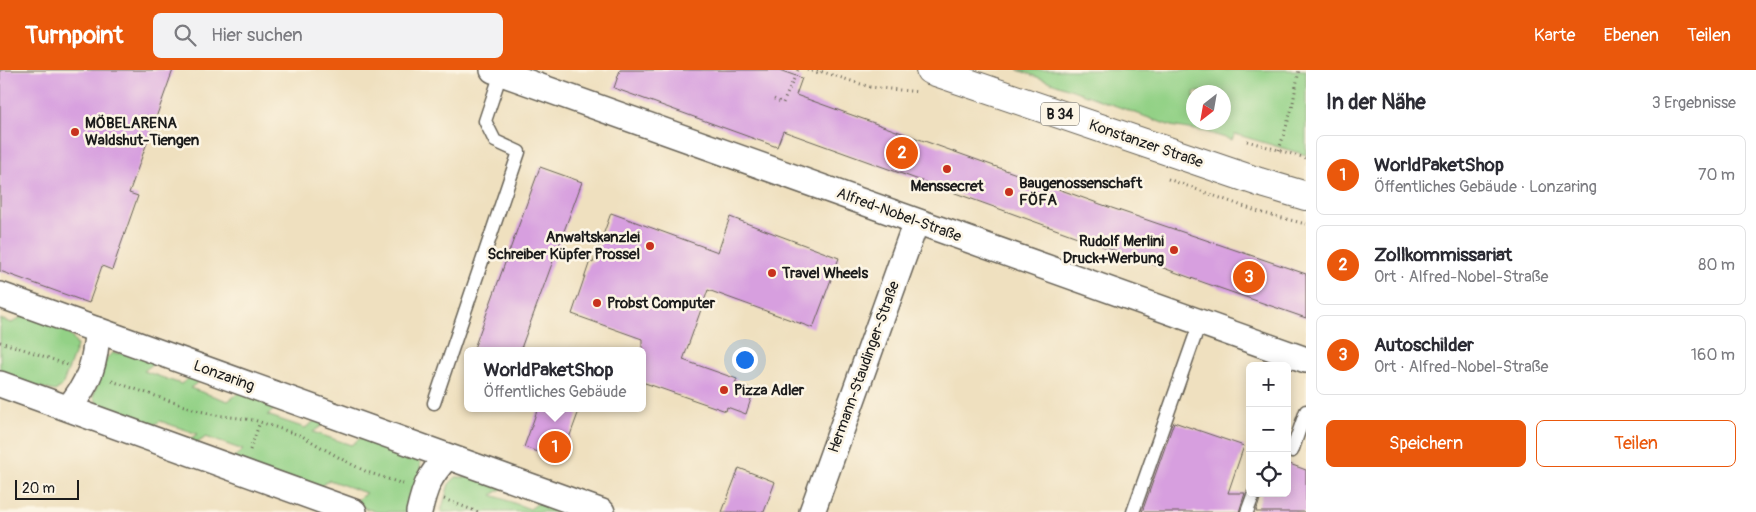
<!DOCTYPE html>
<html lang="de">
<head>
<meta charset="utf-8">
<style>
  body { margin:0; font-family:Pangolin,sans-serif; background:#f2f2f3; color:#2b2b33 }
  .controls { position:absolute; right:15px; bottom:15px; display:grid; overflow:hidden; border-radius:8px; box-shadow:0 2px 12px #0003 }
  .controls button { width:45px; height:45px; display:grid; place-items:center; padding:0; border:0; border-bottom:1px solid #e1e1e2; background:#fff; color:#2b2b33; font:25px sans-serif }
  .compass { position:absolute; left:1186px; top:15px; width:45px; height:45px; border-radius:50%; background:#fff; box-shadow:0 2px 12px #0003; rotate:211deg }
  .scale { position:absolute; left:15px; bottom:12px; width:64px; box-sizing:border-box; padding-left:5px; border:2px solid #1c1c1c; border-top:0; font-size:14px; line-height:18px; white-space:nowrap; color:#1c1c1c; -webkit-text-stroke:4px #fcf5e5; paint-order:stroke }
  .you { position:absolute; left:744px; top:289px; width:18px; height:18px; margin:-12px; border:4px solid #fff; border-radius:50%; background:#1a73e8; box-shadow:0 0 0 8px #1a73e833 }
  .badge { display:grid; place-items:center; width:32px; height:32px; border-radius:50%; background:#ea580c; color:#fff; font-size:16px; font-weight:700 }
  .pin { position:absolute; translate:-50% -50%; border:2px solid #fff; box-shadow:0 1px 5px #0006 }
  .popup { position:absolute; left:464px; top:277px; width:182px; height:65px; box-sizing:border-box; display:grid; place-content:center; border-radius:8px; background:#fff; filter:drop-shadow(0 1px 4px #0005); font-size:16px; white-space:nowrap; color:#7c7c81 }
  .popup b { font-size:19px; color:#2b2b33 }
  .popup::after { content:''; position:absolute; left:50%; top:100%; margin-left:-10px; border:10px solid transparent; border-top-color:#fff }
  .list { margin:0; padding:0; list-style:none }
  h2 { display:flex; justify-content:space-between; align-items:center; height:65px; margin:0; padding:0 20px; font-size:21px }
  h2 small { font-size:16px; font-weight:400; color:#7c7c81 }
  .list li { display:grid; grid-template-columns:32px 1fr auto; gap:15px; align-items:center; box-sizing:border-box; height:80px; margin:0 10px 10px; padding:0 10px; border:1px solid #e1e1e2; border-radius:8px }
  .list b { display:block; font-size:19px; white-space:nowrap }
  .list p { margin:0; font-size:16px; white-space:nowrap; color:#7c7c81 }
  .list em { font-size:16px; font-style:normal; color:#7c7c81 }
  .actions { display:flex; gap:10px; padding:15px 20px }
  .actions a { flex:1; padding:11px 0; border:1px solid #ea580c; border-radius:8px; text-align:center; font-size:18px; color:#ea580c }
  .actions .main { background:#ea580c; color:#fff }
  .icon { flex:none; width:28px; height:28px; fill:none; stroke:currentColor; stroke-width:2; stroke-linecap:round; stroke-linejoin:round }
  .map { position:relative; flex:none; width:1306px; height:442px; overflow:hidden }
  header { display:flex; align-items:center; gap:30px; box-sizing:border-box; height:70px; padding:0 25px; background:#ea580c; color:#fff }
  header strong { font-size:24px }
  nav { display:flex; gap:28px; margin-inline-start:auto; font-size:18px }
  .search { width:350px; height:45px; background:#f2f2f3; display:flex; align-items:center; gap:12px; box-sizing:border-box; padding:0 18px; border-radius:8px; color:#7c7c81; font-size:19px }
  main { display:flex }
  aside { flex:1; background:#fff }
  .map>svg:first-child { display:block }
  .green { fill:#93d186; stroke:#587651; fill-rule:evenodd }
  .building { fill:#d79fdf }
  .lines { fill:none; stroke-linecap:round; stroke-linejoin:round }
  .lane-casing { stroke:#666155; stroke-width:15 }
  .street-casing { stroke:#666155; stroke-width:28 }
  .primary-casing { stroke:#666155; stroke-width:30 }
  .path { stroke:#666155; stroke-width:3; stroke-dasharray:1 4; stroke-linecap:butt }
  .lane { stroke:#fff; stroke-width:12 }
  .street { stroke:#fff; stroke-width:25 }
  .primary { stroke:#fff; stroke-width:28 }
  .poi-dot { fill:#c8321e; stroke:#fcf5e5; stroke-width:2 }
  .labels { text-anchor:middle; dominant-baseline:central; stroke-width:5; stroke-linejoin:round; paint-order:stroke }
  .shield { fill:#fcf5e5; stroke:#5f5d58; stroke-width:1 }
  .shield-label { font-size:14px; font-weight:bold; fill:#1c1c1c }
  .poi-label { font-size:15px; font-weight:bold; fill:#1c1c1c; stroke:#fcf5e5; text-anchor:start }
  .street-label { font-size:15px; fill:#1c1c1c; stroke:#fcf5e5 }
</style>
</head>
<body>
<header>
<strong>Turnpoint</strong>
<div class="search"><svg class="icon" aria-label="search" viewBox="0 0 24 24"><circle cx="10" cy="10" r="6"/><path d="M15 15l6 6"/></svg>Hier suchen</div>
<nav><a>Karte</a><a>Ebenen</a><a>Teilen</a></nav>
</header>
<main>
<div class="map">
<svg width="1306" height="442" viewBox="0 0 1306 442">
  <rect width="100%" height="100%" fill="#fcf5e5"/>
  <filter id="ink" filterUnits="userSpaceOnUse"><feTurbulence type="fractalNoise" baseFrequency=".02" numOctaves="2"/><feDisplacementMap in="SourceGraphic" scale="10" xChannelSelector="R" yChannelSelector="G"/><feConvolveMatrix kernelMatrix="1 2 1 2 8 2 1 2 1" color-interpolation-filters="sRGB"/></filter>
  <filter id="wash" filterUnits="userSpaceOnUse"><feTurbulence type="fractalNoise" baseFrequency=".0096" numOctaves="4" result="noise"/><feDisplacementMap in="SourceGraphic" scale="20" xChannelSelector="R" yChannelSelector="G"/><feGaussianBlur stdDeviation="1.12" result="paint"/><feColorMatrix in="noise" values="0 0 0 0 0 0 0 0 0 0 0 0 0 0 0 0 0 1.4 0 .05"/><feComposite in="paint" operator="in"/></filter>
  <g filter="url(#wash)">
    <rect width="100%" height="100%" fill="#efe0bf"/>
    <g class="green">
      <path d="M1018,0h288v85l-71,-21 -3,6 -26,-8 -35,-6zM1194,22h30v30h-30z"/>
      <path d="M27,243c18,6 43,15 50,33l-15,40 -7,5 -55,-13v-59l12,4z"/>
      <path d="M112,283l22,1 24,6 -14,11 37,13 15,-11 9,4 -15,11 38,13 15,-11 39,14 -15,11 38,13 15,-11 8,4 -15,11 38,13 15,-11 34,13 20,15 1,9 -14,41h-30l-25,-8 14,-11 -37,-13 -15,11 -85,-30 14,-11 -37,-13 -16,11 -7,-4 14,-10 -37,-13 -15,10 -45,-24 -7,-10 13,-38z"/>
      <path d="M456,407l31,1 20,7 -15,10 38,14 15,-11 38,14h-142l8,-28z"/>
    </g>
    <g id="blocks">
      <g class="building">
        <path d="M0,0h173l-44,123 9,3 -26,74 -10,-4 -13,37 -89,-32z"/>
        <path d="M620,0h159l23,8 -6,17 307,110 203,69v44l-101,-35 -422,-152 -6,16 -163,-59z"/>
        <path d="M540,97l42,15 -62,169h-47z"/>
        <path d="M611,143l107,39 12,-35 109,41 -26,70 -105,-38 -25,70 54,19 -2,4 19,7 -8,24 -19,-7 -1,4 -84,-29v-43l-70,-25 18,-53 3,2z"/>
        <path d="M538,338h42l-19,52 -37,-13z"/>
        <path d="M1174,352l70,24 -16,47h17l-6,19h-97z"/>
        <path d="M1287,393l19,7v42h-50l6,-19h25z"/>
        <path d="M739,398l36,14 -11,30h-42z"/>
      </g>
    </g>
  </g>
  <g filter="url(#ink)">
    <use href="#blocks" fill-opacity="0" stroke="#666155" stroke-width="1"/>
    <g class="lines">
      <defs>
        <g id="lane">
          <path d="M434,333l85,-251 -24,-11 -10,-20 16,-48"/>
          <path d="M1287,379l5,2 14,-40"/>
          <path d="M1133,442l67,-190"/>
          <path d="M1247,442l7,-19"/>
        </g>
        <g id="street">
          <path d="M493,0l813,290"/>
          <path d="M0,225l602,217"/>
          <path d="M0,314l354,128"/>
          <path d="M68,338c21,-24 28,-46 29,-78"/>
          <path d="M419,442c6,-26 10,-36 28,-55"/>
          <path d="M812,442l104,-290"/>
        </g>
        <path id="primary" d="M930,0l329,112 47,14"/>
      </defs>
      <use href="#lane" class="lane-casing"/>
      <use href="#street" class="street-casing"/>
      <use href="#primary" class="primary-casing"/>
      <g class="path">
        <path d="M807,0l12,4 2,-2"/>
        <path d="M817,0l53,17 49,5"/>
        <path d="M774,29l9,4 15,-33"/>
        <path d="M1247,71l59,17"/>
        <path d="M1279,80l13,-42 7,-38"/>
        <path d="M1168,109l91,33 47,12"/>
        <path d="M0,272l23,7 45,16"/>
        <path d="M112,311l81,28 22,6 39,5 48,16 43,25 22,11 36,12"/>
        <path d="M250,380l10,-28"/>
        <path d="M444,429l34,13"/>
      </g>
      <use href="#lane" class="lane"/>
      <use href="#street" class="street"/>
      <use href="#primary" class="primary"/>
    </g>
  </g>
  <g class="poi-dot">
    <circle cx="75" cy="62" r="5"/>
    <circle cx="947" cy="99" r="5"/>
    <circle cx="1009" cy="122" r="5"/>
    <circle cx="650" cy="176" r="5"/>
    <circle cx="1174" cy="180" r="5"/>
    <circle cx="772" cy="203" r="5"/>
    <circle cx="597" cy="233" r="5"/>
    <circle cx="724" cy="320" r="5"/>
  </g>
  <g class="labels">
    <rect class="shield" x="1041" y="32.5" width="38" height="23" rx="4"/>
    <g class="shield-label">
      <text x="1060" y="44">B 34</text>
    </g>
    <g class="poi-label">
      <text x="85" y="53">MÖBELARENA<tspan x="85" dy="17">Waldshut-Tiengen</tspan></text>
      <text x="1019" y="113">Baugenossenschaft<tspan x="1019" dy="17">FÖFA</tspan></text>
      <text x="947" y="116" text-anchor="middle">Menssecret</text>
      <text x="640" y="167" text-anchor="end">Anwaltskanzlei<tspan x="640" dy="17">Schreiber Küpfer Prossel</tspan></text>
      <text x="1164" y="171" text-anchor="end">Rudolf Merlini<tspan x="1164" dy="17">Druck+Werbung</tspan></text>
      <text x="782" y="203">Travel Wheels</text>
      <text x="607" y="233">Probst Computer</text>
      <text x="734" y="320">Pizza Adler</text>
    </g>
    <g class="street-label">
      <text transform="translate(1146 74) rotate(19)">Konstanzer Straße</text>
      <text transform="translate(899 145) rotate(20)">Alfred-Nobel-Straße</text>
      <text transform="translate(864 297) rotate(-70)">Hermann-Staudinger-Straße</text>
      <text transform="translate(224 306) rotate(20)">Lonzaring</text>
    </g>
  </g>
</svg>
<div class="controls">
<button>+</button>
<button>−</button>
<button><svg class="icon" aria-label="locate" viewBox="0 0 24 24"><circle cx="12" cy="12" r="6"/><path d="M12 2v4M12 18v4M2 12h4M18 12h4"/></svg></button>
</div>
<svg class="compass" viewBox="-18 -18 36 36"><path d="M0-13l5 13h-10z" fill="#e53935"/><path d="M0 13l5-13h-10z" fill="#7c7c81"/></svg>
<div class="scale">20 m</div>
<div class="you"></div>
<div class="pin badge" style="left:555px;top:377px">1</div>
<div class="popup"><b>WorldPaketShop</b>Öffentliches Gebäude</div>
<div class="pin badge" style="left:902px;top:83px">2</div>
<div class="pin badge" style="left:1249px;top:207px">3</div>
</div>
<aside>
<h2>In der Nähe<small>3 Ergebnisse</small></h2>
<ul class="list">
<li><span class="badge">1</span><div><b>WorldPaketShop</b><p>Öffentliches Gebäude · Lonzaring</p></div><em>70 m</em></li>
<li><span class="badge">2</span><div><b>Zollkommissariat</b><p>Ort · Alfred-Nobel-Straße</p></div><em>80 m</em></li>
<li><span class="badge">3</span><div><b>Autoschilder</b><p>Ort · Alfred-Nobel-Straße</p></div><em>160 m</em></li>
</ul>
<div class="actions"><a class="main">Speichern</a><a>Teilen</a></div>
</aside>
</main>
</body>
</html>
